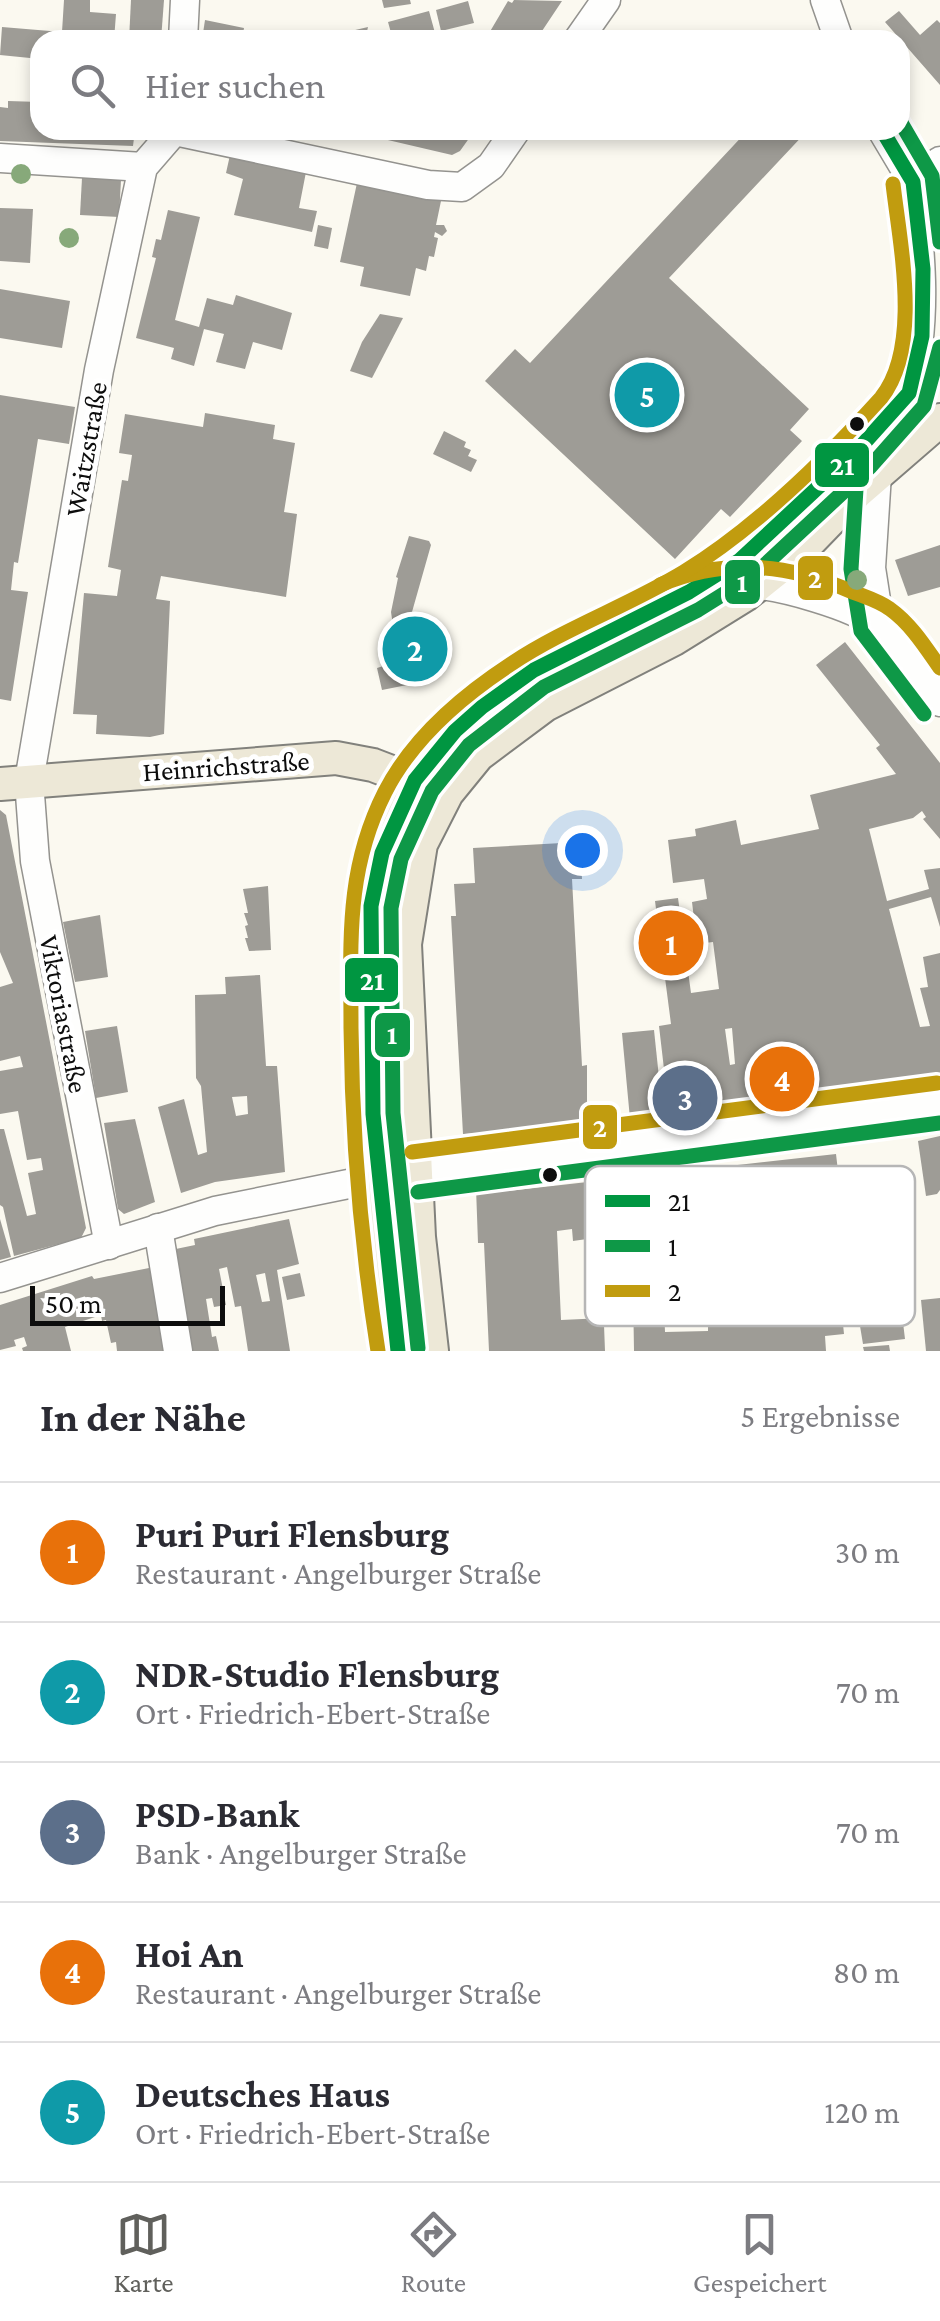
<!DOCTYPE html>
<html lang="de">
<head>
<meta charset="utf-8">
<style>
  body { margin:0; font-family:"Crimson Pro",serif; background:#f7f7f7; color:#2b2b33 }
  .scale { position:absolute; left:30px; bottom:25px; width:195px; box-sizing:border-box; padding-left:10px; border:5px solid #0d0d0d; border-top:0; font-size:28px; line-height:35px; white-space:nowrap; color:#0d0d0d; -webkit-text-stroke:8px #fff; paint-order:stroke }
  .you { position:absolute; left:582px; top:850px; width:35px; height:35px; margin:-25px; border:8px solid #fff; border-radius:50%; background:#1a73e8; box-shadow:0 0 0 15px #1a73e833 }
  .badge { display:grid; place-items:center; width:65px; height:65px; border-radius:50%; background:#60605c; color:#fff; font-size:32px; font-weight:700 }
  .pin { position:absolute; translate:-50% -50%; border:5px solid #fff; box-shadow:0 2px 10px #0006 }
  .list { margin:0; padding:0; list-style:none }
  h2 { display:flex; justify-content:space-between; align-items:center; height:130px; margin:0; padding:0 40px; font-size:42px }
  h2 small { font-size:32px; font-weight:400; color:#7c7c81 }
  .list li { display:grid; grid-template-columns:65px 1fr auto; gap:30px; align-items:center; box-sizing:border-box; height:140px; padding:0 40px; border-top:2px solid #e1e1e2 }
  .list b { display:block; font-size:38px; white-space:nowrap }
  .list p { margin:0; font-size:32px; white-space:nowrap; color:#7c7c81 }
  .list em { font-size:32px; font-style:normal; color:#7c7c81 }
  .icon { flex:none; width:55px; height:55px; fill:none; stroke:currentColor; stroke-width:2; stroke-linecap:round; stroke-linejoin:round }
  .map { position:relative; flex:none; width:940px; height:1351px; overflow:hidden }
  .search { position:absolute; background:#fff; box-shadow:0 5px 15px #0003; left:30px; right:30px; top:30px; height:110px; display:flex; align-items:center; gap:25px; box-sizing:border-box; padding:0 35px; border-radius:30px; color:#7c7c81; font-size:38px }
  .sheet { height:830px; background:#fff }
  nav { display:flex; justify-content:space-around; align-items:center; box-sizing:border-box; height:140px; border-top:2px solid #e1e1e2; background:#fff; font-size:28px; color:#7c7c81 }
  nav a { display:grid; justify-items:center; gap:5px }
  nav .on { color:#60605c }
  .map>svg:first-child { display:block }
  .building { fill:#9e9c96; fill-rule:evenodd }
  .lines { fill:none; stroke-linecap:round; stroke-linejoin:round }
  .minor-casing { stroke:#94938f; stroke-width:31 }
  .major-casing { stroke:#81817c; stroke-width:36 }
  .minor { stroke:#fefefd; stroke-width:28 }
  .major { stroke:#ede8d7; stroke-width:32 }
  .bus-1-casing { stroke:#fff; stroke-width:22 }
  .bus-2-casing { stroke:#fff; stroke-width:22 }
  .bus-3-casing { stroke:#fff; stroke-width:22 }
  .bus-1 { stroke:#009641; stroke-width:15 }
  .bus-2 { stroke:#0e9847; stroke-width:15 }
  .bus-3 { stroke:#c19c0f; stroke-width:15 }
  .tree { fill:#87a97a }
  .bus-dot { fill:#0d0d0d; stroke:#fff; stroke-width:4 }
  .labels { text-anchor:middle; dominant-baseline:central; stroke-width:10; stroke-linejoin:round; paint-order:stroke }
  .street-label { font-size:28px; fill:#0d0d0d; stroke:#fff }
  .key { fill:#fff; stroke:#b6b6b6; stroke-width:2.5 }
  .key-label { font-size:28px; fill:#0d0d0d }
  .line-badge { stroke:#fff; stroke-width:4 }
  .badge-label { font-size:28px; text-anchor:middle; font-weight:bold; fill:#fff }
</style>
</head>
<body>
<div class="map">
<svg width="940" height="1351" viewBox="0 0 940 1351">
  <rect width="100%" height="100%" fill="#fbf9f0"/>
  <g class="building">
    <path d="M64,0h26v12l26,2 -2,26h-74v19l-40,-4 2,-28 60,5z"/>
    <path d="M131,0h33l-3,40h-32z"/>
    <path d="M382,0h28l1,4 -27,4z"/>
    <path d="M514,0l48,1 -26,39h-51l23,-39 4,2z"/>
    <path d="M468,1l6,22 -33,8 -5,-21z"/>
    <path d="M429,11l6,22 -9,2 1,5h-34l-5,-18z"/>
    <path d="M899,11l21,24 17,-15 3,3v62l-55,-63z"/>
    <path d="M205,20l39,8 -2,12h-40z"/>
    <path d="M368,27l-3,13h-48v-1z"/>
    <path d="M8,101l32,1v28h87v5l7,3 -1,8 -133,-5v-34l8,1z"/>
    <path d="M345,130h130l-15,21 -8,4z"/>
    <path d="M748,130h60l-139,148 140,131 -19,21 12,11 -72,76 -9,-8 -46,50 -190,-178 30,-32 15,14z"/>
    <path d="M230,155l76,17 -7,36 18,3 -5,21 -78,-17 9,-36 -17,-6z"/>
    <path d="M82,178l39,2 -2,37 -39,-2z"/>
    <path d="M357,183l84,18 -5,24h8l3,6 -5,5 -7,-4 -1,5 4,1 -4,19 -5,-1 -3,15 -10,-3 -6,28 -50,-10 4,-19 -24,-5z"/>
    <path d="M0,208l33,1 -3,54 -30,-2z"/>
    <path d="M168,210l32,7 -25,103 24,7 8,-29 26,7 3,-10 56,18 -10,37 -29,-8 -8,27 -29,-7 8,-28 -20,-5 -10,37 -23,-7 3,-11 -38,-10 20,-80 -4,-1 4,-18 5,1z"/>
    <path d="M318,225l14,3 -4,21 -14,-3z"/>
    <path d="M0,289l70,12 -8,47 -62,-10z"/>
    <path d="M380,314l23,4 -31,60 -22,-7 12,-29z"/>
    <path d="M0,395l75,12 -6,37 -31,-5 -20,124 -4,-1 -3,28 17,2 -17,109 -11,-2z"/>
    <path d="M205,413l70,12 -2,14 22,4 -11,69 13,2 -11,83 -125,-21 -5,23 14,2 -6,133 -14,3 -54,-3 1,-19 -24,-1 11,-121 33,3 4,-26 -13,-3 14,-87 6,1 4,-26 -13,-2 6,-39 78,13z"/>
    <path d="M444,431l22,11 -2,5 7,3 -3,6 9,4 -6,12 -38,-18z"/>
    <path d="M409,536l20,5 2,4 -21,74 1,8h13l13,12v18l-5,8 -12,7 2,10 -40,8 -5,-22 19,-6 -4,-12 3,-11 -4,-27 7,-34 -2,-1z"/>
    <path d="M940,545v42l-32,9 -13,-36z"/>
    <path d="M845,642l95,121v76l-17,-20 3,-2 -4,-6 -9,7 -44,11 18,72 42,-12 -5,-19 16,-2v59l-9,-30 -42,12 31,118 10,-1 -10,-38 8,-1 -5,-30 17,-4v128l-271,31 -10,-86 12,-2 -16,-123 23,-3 13,95 28,-4 -6,-47 -16,2 -5,-42 15,-3 -3,-20 -31,4 -5,-43 28,-4 -1,-7 41,-9 5,25 78,-16 -9,-34 86,-21 -20,-26 4,-3 -64,-80zM732,1028l3,36 -5,1 -5,-36z"/>
    <path d="M0,810l6,5 80,413 -5,10 -67,18 -11,-49 -3,-2v-76h4l23,87 9,-2 -8,-41 15,-3 -2,-12 -14,2 -9,-49 -18,3v-43l23,-4 -3,-11 -20,5v-74l13,-4 -13,-31z"/>
    <path d="M580,842l2,37h-10l10,187 5,-1v63l-124,6 -12,-218h5l-2,-32 21,-1 -2,-35z"/>
    <path d="M268,886l3,64 -22,1 -4,-13h3l-3,-12 3,-1 -4,-12h4l-5,-24z"/>
    <path d="M100,915l8,62 -33,5 -12,-60z"/>
    <path d="M260,975l6,91h11l8,106 -70,10 -34,11 -23,-86 26,-8 14,56 9,-3 -6,-66 -5,-8 -1,-83 31,-1 -1,-17zM247,1096l1,18 -12,2 -4,-19z"/>
    <path d="M117,1026l11,66 -32,6 -11,-67z"/>
    <path d="M654,1030l9,86 -33,3 -8,-86z"/>
    <path d="M135,1119l20,83 -31,12 -6,-5 -14,-86z"/>
    <path d="M940,1136v54l-3,4 -11,2 -8,-55z"/>
    <path d="M836,1154l9,77 39,-4 2,10 18,-3 6,46 -20,2 -4,-25 -22,3 6,50 31,-4 4,33 -42,5 -15,-90 -12,1 8,79 -19,2 1,15h-192l-1,-61 10,-1 -1,-30h-10l-2,-59h-3l2,70h-10v20h11v35h-26l1,26h-116l-5,-108h-6l-2,-55 32,-3v6zM670,1212l3,59h-10l-3,-58zM603,1225l1,93 -43,2 -4,-89 15,-2 1,12 14,-2 -1,-12zM708,1305v26l-43,1 -1,-25z"/>
    <path d="M0,1219l11,38 -11,3z"/>
    <path d="M289,1219l10,45 -22,6 13,81h-42l-7,-45 -6,1 -8,-40 -8,2 7,36 -12,2 -2,-9 -6,1 6,38 4,-1 3,15h-31l-17,-101 24,-5 -1,-6zM265,1273l5,28 -8,1 -6,-27z"/>
    <path d="M154,1267l14,84h-51l-1,-9 -5,1 -5,-23 -4,1 -1,-6 -36,12 6,24h-48l-1,-3 5,-2 -3,-9 -10,3 2,6 -16,4v-45l92,-29 2,3z"/>
    <path d="M300,1273l5,23 -18,4 -5,-23z"/>
    <path d="M940,1298v53h-14l-5,-51z"/>
    <path d="M889,1345l1,6h-26l-1,-4z"/>
  </g>
  <g class="lines">
    <defs>
      <g id="minor">
        <path d="M825,0l14,40"/>
        <path d="M183,40l2,-40"/>
        <path d="M578,40l28,-40"/>
        <path d="M882,130l31,52 5,17"/>
        <path d="M175,131l253,54 34,2 29,-21 25,-36"/>
        <path d="M0,158l143,9"/>
        <path d="M913,182l27,-21"/>
        <path d="M909,393c19,-71 12,-138 4,-211"/>
        <path d="M877,474l-6,94 9,58"/>
        <path d="M745,584c32,0 111,22 135,43 20,16 43,54 60,75"/>
        <path d="M158,1228l20,123"/>
        <path d="M109,1245l-74,-384 -6,-80 70,-411 44,-203 32,-37"/>
        <path d="M0,1278l215,-67 163,-33 562,-75"/>
      </g>
      <g id="major">
        <path d="M0,784l336,-26 37,7 60,23"/>
        <path d="M398,1351c-20,-116 -27,-236 -27,-354 0,-49 -3,-96 10,-143 17,-58 55,-111 102,-148 78,-61 176,-87 256,-146 41,-31 81,-70 117,-108 27,-29 51,-62 84,-86"/>
        <path d="M432,1351l-13,-114 -14,-293 16,-100 26,-51 31,-38 67,-50 129,-66 71,-44 57,-46 55,-57 83,-72"/>
      </g>
    </defs>
    <use href="#minor" class="minor-casing"/>
    <use href="#major" class="major-casing"/>
    <use href="#minor" class="minor"/>
    <use href="#major" class="major"/>
    <defs>
      <path id="bus-1" d="M398,1351l-25,-237 -2,-208 11,-53 33,-73 40,-49 27,-24 52,-37 155,-78 51,-32 116,-108 53,-59 13,-57 1,-67 -10,-87 -31,-52"/>
      <g id="bus-2">
        <path d="M900,121l32,55 8,66"/>
        <path d="M857,473l-6,96 10,62 63,83"/>
        <path d="M418,1192l522,-69"/>
        <path d="M418,1348l-25,-235 -2,-205 10,-49 31,-68 37,-46 75,-58 154,-77 56,-35 116,-108 54,-61 16,-59"/>
      </g>
      <g id="bus-3">
        <path d="M660,585c64,-27 125,-22 188,5 14,6 30,10 42,19 21,15 36,39 50,59"/>
        <path d="M412,1152l525,-69"/>
        <path d="M378,1351c-17,-107 -26,-215 -27,-323 0,-86 -6,-157 34,-236 27,-53 77,-96 126,-128 54,-36 117,-58 173,-92 73,-45 140,-111 197,-174 41,-51 19,-153 12,-214"/>
      </g>
    </defs>
    <use href="#bus-1" class="bus-1-casing"/>
    <use href="#bus-2" class="bus-2-casing"/>
    <use href="#bus-3" class="bus-3-casing"/>
    <use href="#bus-1" class="bus-1"/>
    <use href="#bus-2" class="bus-2"/>
    <use href="#bus-3" class="bus-3"/>
  </g>
  <g class="tree">
    <circle cx="21" cy="174" r="10"/>
    <circle cx="69" cy="238" r="10"/>
    <circle cx="857" cy="580" r="10"/>
  </g>
  <g class="bus-dot">
    <circle cx="857" cy="424" r="9"/>
    <circle cx="550" cy="1175" r="9"/>
  </g>
  <g class="labels">
    <g class="street-label">
      <text transform="translate(86 449) rotate(-80)">Waitzstraße</text>
      <text transform="translate(226 766) rotate(-4)">Heinrichstraße</text>
      <text transform="translate(64 1014) rotate(79)">Viktoriastraße</text>
    </g>
  </g>
  <rect x="585" y="1166" width="330" height="160" rx="15" class="key"/>
  <rect x="605" y="1195" width="45" height="12" fill="#009641"/>
  <rect x="605" y="1240" width="45" height="12" fill="#0e9847"/>
  <rect x="605" y="1285" width="45" height="12" fill="#c19c0f"/>
  <g class="key-label">
    <text x="668" y="1211">21</text>
    <text x="668" y="1256">1</text>
    <text x="668" y="1301">2</text>
  </g>
  <g class="line-badge">
    <rect x="813" y="441" width="58" height="48" rx="10" fill="#009641"/>
    <rect x="796" y="554" width="39" height="48" rx="10" fill="#c19c0f"/>
    <rect x="723" y="558" width="39" height="48" rx="10" fill="#0e9847"/>
    <rect x="343" y="956" width="57" height="48" rx="10" fill="#009641"/>
    <rect x="373" y="1011" width="39" height="48" rx="10" fill="#0e9847"/>
    <rect x="581" y="1103" width="38" height="48" rx="10" fill="#c19c0f"/>
  </g>
  <g class="badge-label">
    <text x="842" y="475">21</text>
    <text x="815" y="588">2</text>
    <text x="742" y="592">1</text>
    <text x="372" y="990">21</text>
    <text x="392" y="1044">1</text>
    <text x="600" y="1137">2</text>
  </g>
</svg>
<div class="scale">50 m</div>
<div class="you"></div>
<div class="pin badge" style="left:671px;top:943px;background:#e8710a">1</div>
<div class="pin badge" style="left:415px;top:649px;background:#0f9aa8">2</div>
<div class="pin badge" style="left:685px;top:1098px;background:#5c6f8a">3</div>
<div class="pin badge" style="left:782px;top:1079px;background:#e8710a">4</div>
<div class="pin badge" style="left:647px;top:395px;background:#0f9aa8">5</div>
<div class="search"><svg class="icon" aria-label="search" viewBox="0 0 24 24"><circle cx="10" cy="10" r="6"/><path d="M15 15l6 6"/></svg>Hier suchen</div>
</div>
<section class="sheet">
<h2>In der Nähe<small>5 Ergebnisse</small></h2>
<ul class="list">
<li><span class="badge" style="background:#e8710a">1</span><div><b>Puri Puri Flensburg</b><p>Restaurant · Angelburger Straße</p></div><em>30 m</em></li>
<li><span class="badge" style="background:#0f9aa8">2</span><div><b>NDR-Studio Flensburg</b><p>Ort · Friedrich-Ebert-Straße</p></div><em>70 m</em></li>
<li><span class="badge" style="background:#5c6f8a">3</span><div><b>PSD-Bank</b><p>Bank · Angelburger Straße</p></div><em>70 m</em></li>
<li><span class="badge" style="background:#e8710a">4</span><div><b>Hoi An</b><p>Restaurant · Angelburger Straße</p></div><em>80 m</em></li>
<li><span class="badge" style="background:#0f9aa8">5</span><div><b>Deutsches Haus</b><p>Ort · Friedrich-Ebert-Straße</p></div><em>120 m</em></li>
</ul>
</section>
<nav>
<a class="on"><svg class="icon" aria-label="map" viewBox="0 0 24 24"><path d="M3 6l6-2 6 2 6-2v14l-6 2-6-2-6 2zM9 4v14M15 6v14"/></svg>Karte</a>
<a><svg class="icon" aria-label="directions" viewBox="0 0 24 24"><path d="M12 3l9 9-9 9-9-9zM9 14v-3h6M13 9l2 2-2 2"/></svg>Route</a>
<a><svg class="icon" aria-label="saved" viewBox="0 0 24 24"><path d="M7 4h10v16l-5-4-5 4z"/></svg>Gespeichert</a>
</nav>
</body>
</html>
